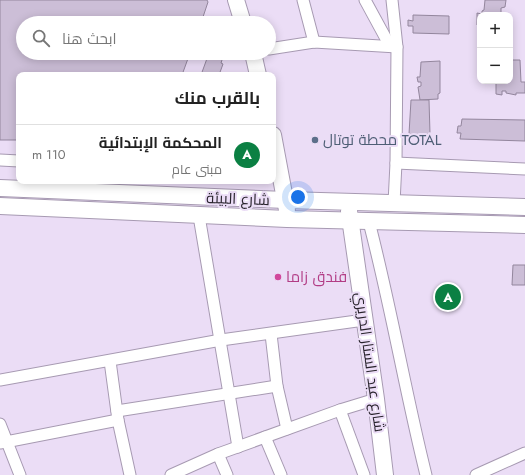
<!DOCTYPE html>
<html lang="ar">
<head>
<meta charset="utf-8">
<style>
  body { margin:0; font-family:Jost,Cairo,sans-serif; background:#f6f6f6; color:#222; direction:rtl }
  .controls { position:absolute; right:12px; top:12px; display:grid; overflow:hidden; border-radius:8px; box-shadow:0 2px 10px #0003 }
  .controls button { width:36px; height:36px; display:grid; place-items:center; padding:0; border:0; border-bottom:1px solid #e0e0e0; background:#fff; color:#222; font:20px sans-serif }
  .you { position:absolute; left:298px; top:197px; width:14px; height:14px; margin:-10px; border:3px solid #fff; border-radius:50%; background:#1a73e8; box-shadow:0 0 0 6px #1a73e833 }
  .badge { display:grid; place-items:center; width:26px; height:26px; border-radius:50%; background:#0b8043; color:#fff; font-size:13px; font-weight:700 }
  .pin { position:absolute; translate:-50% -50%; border:2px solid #fff; box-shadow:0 1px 4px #0006 }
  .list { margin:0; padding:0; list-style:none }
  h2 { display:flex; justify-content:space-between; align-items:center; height:52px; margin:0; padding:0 16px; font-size:17px }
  h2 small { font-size:13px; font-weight:400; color:#767676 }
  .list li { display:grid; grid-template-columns:26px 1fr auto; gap:12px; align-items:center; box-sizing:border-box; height:60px; padding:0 16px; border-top:1px solid #e0e0e0 }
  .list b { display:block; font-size:15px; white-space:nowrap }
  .list p { margin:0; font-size:13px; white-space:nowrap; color:#767676 }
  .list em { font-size:13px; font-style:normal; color:#767676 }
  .icon { flex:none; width:22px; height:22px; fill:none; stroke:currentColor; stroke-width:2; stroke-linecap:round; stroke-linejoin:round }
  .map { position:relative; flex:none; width:525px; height:475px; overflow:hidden; direction:ltr }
  .search { position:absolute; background:#fff; box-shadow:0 2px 10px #0003; left:16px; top:16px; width:260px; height:44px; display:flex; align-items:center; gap:10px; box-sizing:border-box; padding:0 14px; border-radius:22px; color:#767676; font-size:15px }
  .panel { position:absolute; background:#fff; box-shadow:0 2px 10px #0003; left:16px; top:72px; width:260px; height:112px; border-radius:8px; direction:rtl }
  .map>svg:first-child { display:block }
  .building { fill:#ccbed7; stroke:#93869d }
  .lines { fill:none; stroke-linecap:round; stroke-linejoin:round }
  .street-casing { stroke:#a79ab2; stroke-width:13 }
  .secondary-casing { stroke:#a79ab2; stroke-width:18 }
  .street { stroke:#fff; stroke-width:11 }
  .secondary { stroke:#fff; stroke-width:16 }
  .service-dot { fill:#5c6f8a; stroke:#ebddf6; stroke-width:1.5 }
  .hotel-dot { fill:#d1479c; stroke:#ebddf6; stroke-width:1.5 }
  .labels { text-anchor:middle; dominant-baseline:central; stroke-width:4; stroke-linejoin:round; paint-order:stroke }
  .service-label { font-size:15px; fill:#4e5e75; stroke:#ebddf6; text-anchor:start }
  .street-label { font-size:15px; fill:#29242d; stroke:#ebddf6 }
  .hotel-label { font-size:15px; fill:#b23c85; stroke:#ebddf6; text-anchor:start }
</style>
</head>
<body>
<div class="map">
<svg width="525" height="475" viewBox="0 0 525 475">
  <rect width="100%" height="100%" fill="#ebddf6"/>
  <g class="building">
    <path d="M0,0h207l1,2 -7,21h-178v30h167l-8,22h-163v65h-19z"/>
    <path d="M485,0h21l-1,7 -4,1v7h-21v10h-3v-12l5,1v-3l2,-1z"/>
    <path d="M413,15l36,1v18l-36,-1v-7h-5v-6l5,1z"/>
    <path d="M209,53l14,4 -2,6 2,1 -4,11h-18z"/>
    <path d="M510,60h10l1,22h4v11h-9v2l-10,-2v-2h-4v4l-6,-1v-11l5,-2h9z"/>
    <path d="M440,61v32l-2,1v5l-18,1 -2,-13 3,-1v-4h-3l-1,-5h3l1,-15z"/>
    <path d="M411,100h18l1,34h-7l-1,5h-5l-1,-4 -7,-1z"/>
    <path d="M462,119l63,1v21l-65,-2 1,-6h-4l1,-7h3z"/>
    <path d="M513,265h12v20h-13z"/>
  </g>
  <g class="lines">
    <defs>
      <g id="street">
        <path d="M303,0l11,42"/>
        <path d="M365,0l25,46"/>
        <path d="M392,0l5,47 -1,116 -2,40"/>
        <path d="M269,49l45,-7 83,5"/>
        <path d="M0,160l19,1"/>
        <path d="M396,163l129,6"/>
        <path d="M199,216l39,231"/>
        <path d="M369,222c22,84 36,169 57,253"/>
        <path d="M271,334l6,52 10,43"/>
        <path d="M110,361l8,59 12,55"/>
        <path d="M0,380l221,-40 143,-20"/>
        <path d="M340,410l24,65"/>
        <path d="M117,411l160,-25"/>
        <path d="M0,424l20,51"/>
        <path d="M265,437l16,38"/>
        <path d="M0,443l118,-23"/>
        <path d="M218,454l9,21"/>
        <path d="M171,475l47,-21 122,-44 36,-11"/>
        <path d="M476,475l49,-22"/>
      </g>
      <g id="secondary">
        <path d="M236,0l7,23"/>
        <path d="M253,53l5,22"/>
        <path d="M273,135l14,75"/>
        <path d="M0,188l286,12 239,7"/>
        <path d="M0,206l287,13 238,6"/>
        <path d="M349,211l27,188 9,76"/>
      </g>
    </defs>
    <use href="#street" class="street-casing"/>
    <use href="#secondary" class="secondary-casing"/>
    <use href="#street" class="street"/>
    <use href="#secondary" class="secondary"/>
  </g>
  <circle class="service-dot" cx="315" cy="140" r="4"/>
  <circle class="hotel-dot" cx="278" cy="277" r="4"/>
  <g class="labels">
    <g class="service-label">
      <text x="323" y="140">محطة توتال TOTAL</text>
    </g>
    <g class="street-label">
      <text transform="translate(238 199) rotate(2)">شارع البيئة</text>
      <text transform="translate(370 362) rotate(82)">شارع عبد الستار الدريري</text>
    </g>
    <g class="hotel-label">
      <text x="286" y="277">فندق زاما</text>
    </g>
  </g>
</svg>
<div class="controls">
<button>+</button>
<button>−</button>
</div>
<div class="you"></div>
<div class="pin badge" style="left:448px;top:297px">A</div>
<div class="search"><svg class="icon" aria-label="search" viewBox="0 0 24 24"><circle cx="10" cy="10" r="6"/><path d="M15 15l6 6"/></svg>ابحث هنا</div>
<section class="panel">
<h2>بالقرب منك<small></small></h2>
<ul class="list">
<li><span class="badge">A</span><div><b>المحكمة الإبتدائية</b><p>مبنى عام</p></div><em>110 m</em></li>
</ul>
</section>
</div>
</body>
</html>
